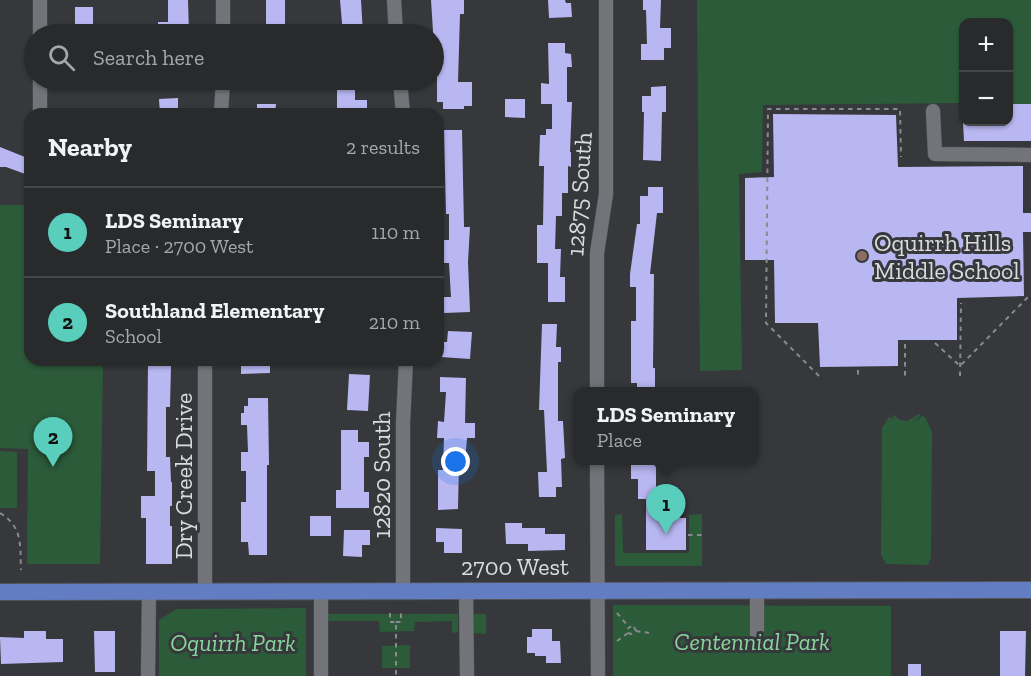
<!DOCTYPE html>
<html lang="en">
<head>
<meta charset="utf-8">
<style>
  body { margin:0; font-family:"Zilla Slab",serif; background:#303234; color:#f1f3f6 }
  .controls { position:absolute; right:18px; top:18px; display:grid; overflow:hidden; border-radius:12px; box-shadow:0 2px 4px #0004 }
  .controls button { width:54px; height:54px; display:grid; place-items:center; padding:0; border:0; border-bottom:2px solid #444648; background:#282a2c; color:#f1f3f6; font:30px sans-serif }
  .you { position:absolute; left:456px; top:462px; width:21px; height:21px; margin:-15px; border:4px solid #fff; border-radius:50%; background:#1a73e8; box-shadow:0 0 0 9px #1a73e833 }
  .badge { display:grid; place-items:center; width:39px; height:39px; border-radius:50%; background:#5acebc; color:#111; font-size:20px; font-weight:700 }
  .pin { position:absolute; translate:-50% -50px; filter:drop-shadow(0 2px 3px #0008) }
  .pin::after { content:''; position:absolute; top:32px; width:21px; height:18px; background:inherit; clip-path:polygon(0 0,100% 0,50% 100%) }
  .popup { position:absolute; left:573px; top:387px; width:186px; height:78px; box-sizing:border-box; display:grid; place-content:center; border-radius:12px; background:#282a2c; filter:drop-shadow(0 2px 4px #0005); font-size:20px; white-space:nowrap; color:#a5a7a9 }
  .popup b { font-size:22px; color:#f1f3f6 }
  .popup::after { content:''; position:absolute; left:50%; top:100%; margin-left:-12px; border:12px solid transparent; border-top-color:#282a2c }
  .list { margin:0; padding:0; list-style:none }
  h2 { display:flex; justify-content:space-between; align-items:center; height:78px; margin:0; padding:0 24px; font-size:26px }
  h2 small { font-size:20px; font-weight:400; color:#a5a7a9 }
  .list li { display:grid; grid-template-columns:39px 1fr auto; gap:18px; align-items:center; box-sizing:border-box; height:90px; padding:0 24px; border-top:2px solid #444648 }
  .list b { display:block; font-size:22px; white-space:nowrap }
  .list p { margin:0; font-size:20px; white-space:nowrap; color:#a5a7a9 }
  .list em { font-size:20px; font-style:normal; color:#a5a7a9 }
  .icon { flex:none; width:33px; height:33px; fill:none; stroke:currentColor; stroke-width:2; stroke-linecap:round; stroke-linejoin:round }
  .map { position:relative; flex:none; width:1031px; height:676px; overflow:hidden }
  .search { position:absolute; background:#282a2c; box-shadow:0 2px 4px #0004; left:24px; top:24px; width:420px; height:66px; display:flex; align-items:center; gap:15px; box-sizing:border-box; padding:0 21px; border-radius:33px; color:#a5a7a9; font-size:22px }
  .panel { position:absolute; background:#282a2c; box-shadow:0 2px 4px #0004; left:24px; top:108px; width:420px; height:258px; border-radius:18px }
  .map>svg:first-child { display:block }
  .green { fill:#2c5b3a }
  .building { fill:#b8b7f2 }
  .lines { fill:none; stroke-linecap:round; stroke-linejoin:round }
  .minor-casing { stroke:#525457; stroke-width:15 }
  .major-casing { stroke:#525457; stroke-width:18 }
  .path { stroke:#888a8d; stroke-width:2; stroke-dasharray:4.5 4.5; stroke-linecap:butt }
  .minor { stroke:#727479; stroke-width:14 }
  .major { stroke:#637dc2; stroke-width:16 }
  .education-dot { fill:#8d6e63; stroke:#36383b; stroke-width:2 }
  .labels { text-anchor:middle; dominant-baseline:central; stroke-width:6; stroke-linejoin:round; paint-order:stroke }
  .street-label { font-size:24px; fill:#dadbde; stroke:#36383b }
  .poi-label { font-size:24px; fill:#dadbde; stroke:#36383b; text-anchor:start }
  .park-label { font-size:24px; font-style:italic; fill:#87d69c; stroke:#36383b }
</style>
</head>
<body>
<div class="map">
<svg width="1031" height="676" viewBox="0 0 1031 676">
  <rect width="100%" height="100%" fill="#36383b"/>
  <g class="green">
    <path d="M697,0h334v104h-22l-1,-82h-44l-1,81 -200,2 -1,67 -23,2 3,196 -42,1z"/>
    <path d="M0,205h30v155h73l-3,204h-73l1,-115 -28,-1z"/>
    <path d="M919,414l2,1 -9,8 10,-7 3,1 7,15 -1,125 -3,8 -42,-1 -5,-9 1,-127 7,-11 5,2 -2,-3 2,-1 6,5 7,1z"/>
    <path d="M0,451l17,1v56h-17z"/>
    <path d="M622,514l1,39h66v-38l13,-1v52h-87v-51z"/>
    <path d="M613,605l278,1v70h-278z"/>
    <path d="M306,608v68h-147v-56l17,-11z"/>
    <path d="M328,614h130v18l-6,1v-12l-37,1 -1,9 -34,1 -1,-11h-51z"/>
    <path d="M472,614h14v20l-14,-1z"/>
    <path d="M410,645v23h-28v-22z"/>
  </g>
  <g class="building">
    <path d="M168,0h20l1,34h-31v-12h10z"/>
    <rect x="266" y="0" width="19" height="28"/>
    <path d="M340,0h21l2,34h-20z"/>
    <path d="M431,0h33v14h-4l-2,68h14v24h-8v3h-21v-7h-6v-33h-2l1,-22h-2z"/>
    <path d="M548,0h17l1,3h5l1,14 -23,1z"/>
    <path d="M643,0h18l-1,28h11v20h-7v12h-23v-16h6l-1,-34h-3z"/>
    <rect x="75" y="7" width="18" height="26"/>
    <path d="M548,43h17v10l6,1 1,13h-5v35h5l-2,50h1v15l-3,-1v27h-6v23h-6l-1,33h6l-1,28h5v25h-17v-39h-11v-38h6l1,-59h-5l1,-31h6v-6h6v-25h-11v-21l8,1z"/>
    <path d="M666,86v26h-4l-1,49 -18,-1 1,-48h-2v-16h9v-9z"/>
    <path d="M337,88h18v12h12v14h-30z"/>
    <path d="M178,98v16h-18l-1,-15z"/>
    <path d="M505,99h20v19l-20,-1z"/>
    <path d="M257,104h19l-1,10h-18z"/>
    <path d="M1008,104h23v37h-67l-1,-19h45z"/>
    <path d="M773,114l123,1 2,52 125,-1v47h8v19h-8l1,64 -67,2v42h-59v26l-78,1 -2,-44h-43l-1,-63h-29v-82l29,-1z"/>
    <path d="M444,130h18l2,97h6l-2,35 2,50 -26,1 -1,-16h8l-2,-34h-5v-23h5v-26h-3z"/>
    <path d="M0,147l30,12v11l-2,5 -22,-8h-6z"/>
    <path d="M648,187h15v26h-6l-7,61h4l-1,94h2v24h-18v-9h-6v-62h5v-34h-6v-13l7,-50h3v-28h8z"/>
    <path d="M542,324h15l-1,23h5v15h-3v59h5l2,37 -4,1 1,28h-6v10h-17l-1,-25h9l-3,-62h-5z"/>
    <path d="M448,331l24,1 -2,27 -29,-2 1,-15h5z"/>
    <path d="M148,360h19v6h4l-1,41h-4v50h4l1,25h1v24h-2v20h2v38h-26v-46h-5v-22h14v-25h-8z"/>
    <path d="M241,360h29v13l-29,1z"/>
    <path d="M349,374l21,1 -2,36 -21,-1z"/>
    <path d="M440,377l26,1 -1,45h10v15h-8l-2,24h-6l-1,47 -20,1v-40h5l1,-32h-7l1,-17 6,1 2,-30h-6z"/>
    <path d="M248,398h20l1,67h-2v90h-18l-1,-13h-7v-40h5v-31h-5v-19h7l-1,-27h-6v-12h3v-7h4z"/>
    <path d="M341,430h17v12h11v15h-5v35h5v16h-33v-18h5z"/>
    <path d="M631,464h25v54h30v32h-40v-51h-8v-20h-7z"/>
    <rect x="310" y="516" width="21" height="20"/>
    <path d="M505,523h17v5h23v6h20v16l-37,1v-7h-22z"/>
    <path d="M436,528l26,1v24h-18v-11h-8z"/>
    <path d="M344,530h26v15h-8v12l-19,-1z"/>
    <path d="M532,629h20v12h8l1,22h-15v-7h-11v-3h-8v-16h5z"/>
    <path d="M24,631h22v8h17v23l-62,2 -1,-27 24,1z"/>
    <path d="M94,631h21v41h-20z"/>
    <path d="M1000,631h26l-1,45h-25z"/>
    <rect x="908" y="664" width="13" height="12"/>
  </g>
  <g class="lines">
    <defs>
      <g id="minor">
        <path d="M40,0v34"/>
        <path d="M223,0v34"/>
        <path d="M394,0l2,34"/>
        <path d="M40,80v34"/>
        <path d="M400,80l3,34"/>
        <path d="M933,111l2,43 96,1"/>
        <path d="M221,114l2,-34"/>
        <path d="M205,360v232"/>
        <path d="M597,392v-139l9,-59v-194"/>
        <path d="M597,460l1,216"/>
        <path d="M403,590v-167l3,-63"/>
        <path d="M466,590l1,86"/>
        <path d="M321,591v85"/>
        <path d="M757,636v-46"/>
        <path d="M148,676l1,-84"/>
      </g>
      <path id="major" d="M0,592l1031,-2"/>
    </defs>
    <use href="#minor" class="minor-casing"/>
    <use href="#major" class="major-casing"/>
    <g class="path">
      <path d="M935,343l25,23 71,-72"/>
      <path d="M905,344v32"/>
      <path d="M858,370v6"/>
      <path d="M819,376l-53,-53 2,-214h132l1,48"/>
      <path d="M960,376l1,-73"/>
      <path d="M0,513c23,14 20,32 21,57"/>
      <path d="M688,535h17"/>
      <path d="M390,613v9h6v54"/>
      <path d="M617,613l11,13"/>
      <path d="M396,622h5v-9"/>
      <path d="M636,631l-3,-6 -6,4 1,4 3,1 5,-3 13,2"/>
      <path d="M617,641l11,-8"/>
    </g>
    <use href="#minor" class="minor"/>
    <use href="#major" class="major"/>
  </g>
  <circle class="education-dot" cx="862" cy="256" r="6"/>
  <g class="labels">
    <g class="street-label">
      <text transform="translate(579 194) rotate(-86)">12875 South</text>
      <text transform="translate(381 475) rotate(-90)">12820 South</text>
      <text transform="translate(183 476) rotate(-90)">Dry Creek Drive</text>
      <text x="515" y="566">2700 West</text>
    </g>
    <g class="poi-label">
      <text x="874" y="242">Oquirrh Hills<tspan x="874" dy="28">Middle School</tspan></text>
    </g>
    <g class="park-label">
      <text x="752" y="641">Centennial Park</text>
      <text x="233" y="642">Oquirrh Park</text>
    </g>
  </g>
</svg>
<div class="controls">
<button>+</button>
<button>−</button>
</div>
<div class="you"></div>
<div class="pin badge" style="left:666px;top:534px">1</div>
<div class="popup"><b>LDS Seminary</b>Place</div>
<div class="pin badge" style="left:53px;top:467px">2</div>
<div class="search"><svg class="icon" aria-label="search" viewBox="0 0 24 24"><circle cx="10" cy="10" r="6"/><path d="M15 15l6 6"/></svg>Search here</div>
<section class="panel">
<h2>Nearby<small>2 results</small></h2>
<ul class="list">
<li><span class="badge">1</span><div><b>LDS Seminary</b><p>Place · 2700 West</p></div><em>110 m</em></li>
<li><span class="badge">2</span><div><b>Southland Elementary</b><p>School</p></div><em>210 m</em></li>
</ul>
</section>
</div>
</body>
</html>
